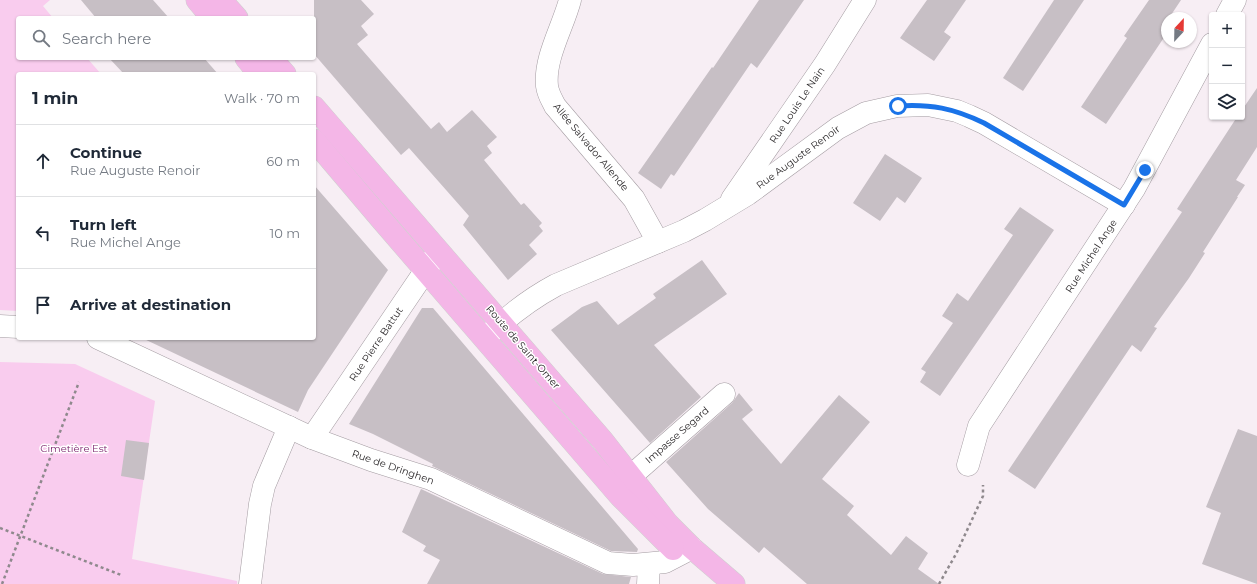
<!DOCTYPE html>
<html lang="en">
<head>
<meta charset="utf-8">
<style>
  body { margin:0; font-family:Montserrat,sans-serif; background:#f6f6f7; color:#1f2937 }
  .controls { position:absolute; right:12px; top:12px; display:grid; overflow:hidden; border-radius:4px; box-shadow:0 1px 3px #0004 }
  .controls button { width:36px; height:36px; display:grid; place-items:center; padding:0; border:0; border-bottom:1px solid #e0e1e3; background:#fff; color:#1f2937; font:20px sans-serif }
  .compass { position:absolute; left:1161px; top:12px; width:36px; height:36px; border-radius:50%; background:#fff; box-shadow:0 1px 3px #0004; rotate:22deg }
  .stop { position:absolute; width:12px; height:12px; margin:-9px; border:3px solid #1a73e8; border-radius:50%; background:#fff }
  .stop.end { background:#1a73e8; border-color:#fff; box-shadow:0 1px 4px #0008 }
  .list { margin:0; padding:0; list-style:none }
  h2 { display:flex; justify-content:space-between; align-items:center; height:52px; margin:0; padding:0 16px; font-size:17px }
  h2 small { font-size:13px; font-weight:400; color:#747a83 }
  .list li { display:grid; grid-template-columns:26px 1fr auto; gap:12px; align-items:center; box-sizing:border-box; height:72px; padding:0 16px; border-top:1px solid #e0e1e3 }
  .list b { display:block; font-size:15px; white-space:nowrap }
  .list p { margin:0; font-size:13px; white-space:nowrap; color:#747a83 }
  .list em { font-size:13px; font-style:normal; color:#747a83 }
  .icon { flex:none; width:22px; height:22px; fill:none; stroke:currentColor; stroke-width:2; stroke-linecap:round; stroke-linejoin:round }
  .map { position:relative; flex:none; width:1257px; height:584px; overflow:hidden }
  .search { position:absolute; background:#fff; box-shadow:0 1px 3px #0004; left:16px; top:16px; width:300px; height:44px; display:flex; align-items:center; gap:10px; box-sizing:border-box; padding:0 14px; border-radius:4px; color:#747a83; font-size:15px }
  .panel { position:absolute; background:#fff; box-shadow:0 1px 3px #0004; left:16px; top:72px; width:300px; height:268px; border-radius:4px }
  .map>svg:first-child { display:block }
  .green { fill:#f9ccee }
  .building { fill:#c7bfc5 }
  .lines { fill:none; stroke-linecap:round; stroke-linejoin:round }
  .minor-casing { stroke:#a49ca2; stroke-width:23 }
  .major-casing { stroke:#d0d0d0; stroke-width:23 }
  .path { stroke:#8f898d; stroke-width:2.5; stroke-dasharray:3 3; stroke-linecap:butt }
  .minor { stroke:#fff; stroke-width:22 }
  .major { stroke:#f4b6e7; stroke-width:22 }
  .route { stroke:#1a73e8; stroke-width:5 }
  .labels { text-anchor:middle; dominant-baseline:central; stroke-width:3; stroke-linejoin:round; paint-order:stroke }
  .street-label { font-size:10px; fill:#2b282a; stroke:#fff }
  .park-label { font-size:10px; fill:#7c246e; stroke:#fff }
</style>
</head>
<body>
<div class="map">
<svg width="1257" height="584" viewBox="0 0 1257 584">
  <rect width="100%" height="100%" fill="#f7eef4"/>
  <g class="green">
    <path d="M0,0h50l-7,6 10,12h-35v40h69l14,16h-83v237l-18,-1z"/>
    <path d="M0,362l75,2 80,37 -23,158 105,22v3h-237z"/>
  </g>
  <g class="building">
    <path d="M81,0h72l16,18h-73z"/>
    <path d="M314,0h47l13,14 -13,12 7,9 -11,9 74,85 8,-7 8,10 25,-22 25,27 -10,9 5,7 -8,7 37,45 3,-2 18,20 -3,3 4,5 -14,14 8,9 -29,26 -45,-55 6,-9 -60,-68 -8,7 -87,-101z"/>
    <path d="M759,0h45l-47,68 -6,-5 -77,113 -3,-2 -10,15 -23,-16 74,-106 1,1z"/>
    <path d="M927,0h39l-22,32 7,5 -17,24 -34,-23z"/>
    <path d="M1054,0h30l-61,91 -20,-13z"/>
    <path d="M1149,0h32l-12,18h-2v15l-61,91 -25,-17 46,-69 -3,-2z"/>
    <path d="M109,58h95l14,16h-94z"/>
    <path d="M1257,88v59l-21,33 9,5 -8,12h1l-35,55 2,1 -16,25 -35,49 3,1 -16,24 -9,-7 -97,144 -27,-18 174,-259 -5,-3 60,-92h5v-7z"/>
    <path d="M885,154l37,24 -17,25 -8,-6 -17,24 -27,-18z"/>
    <path d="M314,185l74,85 -80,120 -10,22 -156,-74h172z"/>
    <path d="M1020,207l34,23 -114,166 -20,-14 6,-10 -5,-3 32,-46 -11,-7 15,-23 11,8 45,-66 -9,-6z"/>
    <path d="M702,260l25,34 -73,51 47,52 -51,46 -99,-113 31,-23 15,-6 21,24 38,-27 -3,-4z"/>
    <path d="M422,308h11l205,241 -1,3 -26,-1 -179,-85 1,-2 -60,-30 -24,-10z"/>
    <path d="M739,393l14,17 -11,9 39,45 58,-69 31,27 -48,57 32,27 -7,9 44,40 15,-19 22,17 -10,16 21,15h-132l-43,-37 -5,6 -51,-44 -42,-47 66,-59z"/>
    <path d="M1238,429l19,7v148l-55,-20 19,-51 -15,-6z"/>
    <path d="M126,440l23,3 -5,37 -23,-4z"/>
    <path d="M421,489l182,85 28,3 -2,7h-202l13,-24 -17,-9 3,-5 -24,-14z"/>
  </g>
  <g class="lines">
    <defs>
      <g id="minor">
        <path d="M570,0c-7,27 -26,58 -23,86 1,8 5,14 8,20l79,93 24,43"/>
        <path d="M1227,15l8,-15"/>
        <path d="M732,199l93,-135 40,-64"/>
        <path d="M0,326l18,1"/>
        <path d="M487,336c21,-20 43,-37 69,-51l128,-54 21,-11 43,-26 90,-66 28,-15 31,-7 31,-1 29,6 12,5 15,7 140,82"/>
        <path d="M98,338l214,100 59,22 60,19 177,84 25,2 32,-3 27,-14"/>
        <path d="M312,438l124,-183"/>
        <path d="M968,465l11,-39 155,-237 78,-145"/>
        <path d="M631,476l93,-82"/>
        <path d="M250,584l10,-80 4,-18 25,-59"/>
        <path d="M648,584l1,-20"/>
      </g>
      <g id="major">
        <path d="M197,0l15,18"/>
        <path d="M221,0l16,18"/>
        <path d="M246,58l13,16"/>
        <path d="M271,58l14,16"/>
        <path d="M314,107l289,334 65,83 24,24 42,36"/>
        <path d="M314,140l67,79 239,277 53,53"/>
      </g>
    </defs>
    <use href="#minor" class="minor-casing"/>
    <use href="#major" class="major-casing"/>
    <g class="path">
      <path d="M0,528l121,47"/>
      <path d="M2,584l77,-202"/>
      <path d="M939,584l17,-30 27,-58v-11"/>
    </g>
    <use href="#minor" class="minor"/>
    <use href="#major" class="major"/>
  </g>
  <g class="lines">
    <path class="route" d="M898,106c33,-2 55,2 86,17l140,82 21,-35"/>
  </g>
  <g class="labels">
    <g class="street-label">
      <text transform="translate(797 105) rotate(-56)">Rue Louis Le Nain</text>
      <text transform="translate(591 147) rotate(50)">Allée Salvador Allende</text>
      <text transform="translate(798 157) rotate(-36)">Rue Auguste Renoir</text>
      <text transform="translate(1091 256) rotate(-57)">Rue Michel Ange</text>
      <text transform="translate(376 344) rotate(-56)">Rue Pierre Battut</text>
      <text transform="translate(523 347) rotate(49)">Route de Saint-Omer</text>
      <text transform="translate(677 435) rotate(-41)">Impasse Segard</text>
      <text transform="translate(393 467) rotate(19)">Rue de Dringhen</text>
    </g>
    <g class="park-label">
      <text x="74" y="448">Cimetière Est</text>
    </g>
  </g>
</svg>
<div class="controls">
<button>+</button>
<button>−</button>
<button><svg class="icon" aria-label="layers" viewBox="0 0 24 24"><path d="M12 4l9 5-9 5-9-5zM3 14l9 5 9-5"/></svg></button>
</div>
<svg class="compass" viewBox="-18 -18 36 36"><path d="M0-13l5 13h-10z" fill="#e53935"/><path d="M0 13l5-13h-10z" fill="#747a83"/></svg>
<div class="stop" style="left:898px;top:106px"></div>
<div class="stop end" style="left:1145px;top:170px"></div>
<div class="search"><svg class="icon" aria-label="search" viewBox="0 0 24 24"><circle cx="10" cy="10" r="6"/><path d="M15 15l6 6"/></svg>Search here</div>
<section class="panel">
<h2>1 min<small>Walk · 70 m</small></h2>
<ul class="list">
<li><svg class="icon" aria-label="ahead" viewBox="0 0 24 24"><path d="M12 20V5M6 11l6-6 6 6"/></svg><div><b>Continue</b><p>Rue Auguste Renoir</p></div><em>60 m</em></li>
<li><svg class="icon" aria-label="left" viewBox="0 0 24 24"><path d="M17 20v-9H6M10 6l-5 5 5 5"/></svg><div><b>Turn left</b><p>Rue Michel Ange</p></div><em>10 m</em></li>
<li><svg class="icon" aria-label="arrive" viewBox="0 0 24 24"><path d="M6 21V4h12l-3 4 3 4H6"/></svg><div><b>Arrive at destination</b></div></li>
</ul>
</section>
</div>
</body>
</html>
